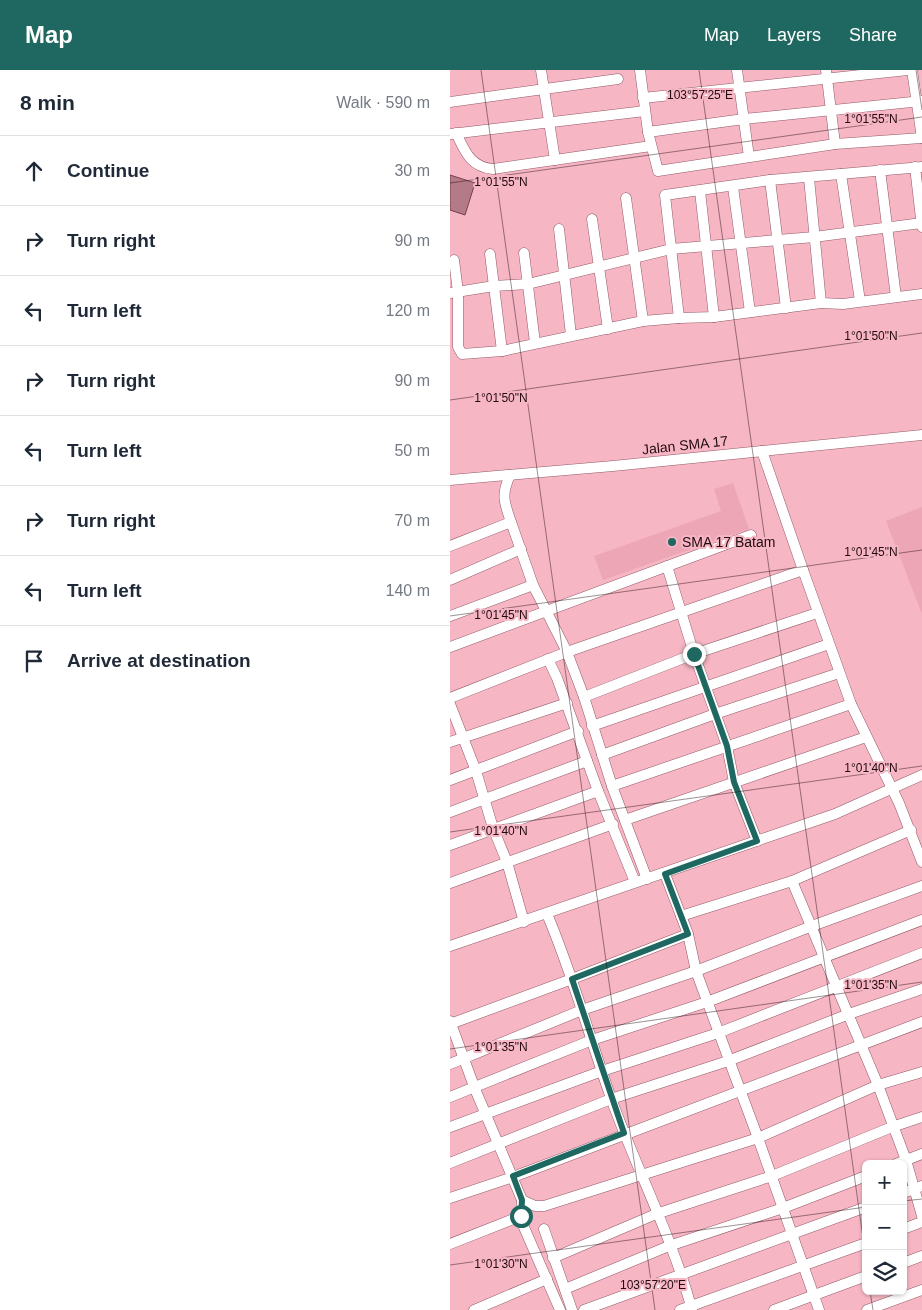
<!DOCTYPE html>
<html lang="en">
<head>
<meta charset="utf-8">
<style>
  body { margin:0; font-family:Helvetica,sans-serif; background:#f2f2f3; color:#1f2937 }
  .controls { position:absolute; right:15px; bottom:15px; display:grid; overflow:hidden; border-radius:8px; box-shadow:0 1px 4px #0004 }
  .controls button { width:45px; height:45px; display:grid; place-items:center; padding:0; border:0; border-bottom:1px solid #e0e1e3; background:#fff; color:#1f2937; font:25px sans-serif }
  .stop { position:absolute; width:15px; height:15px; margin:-11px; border:4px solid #1f6861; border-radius:50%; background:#fff }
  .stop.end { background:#1f6861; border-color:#fff; box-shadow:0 1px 5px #0008 }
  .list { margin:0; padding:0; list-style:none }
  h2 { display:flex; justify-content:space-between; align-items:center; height:65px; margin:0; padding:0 20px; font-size:21px }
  h2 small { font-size:16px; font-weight:400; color:#747a83 }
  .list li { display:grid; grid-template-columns:32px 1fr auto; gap:15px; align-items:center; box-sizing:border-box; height:70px; padding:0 20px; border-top:1px solid #e0e1e3 }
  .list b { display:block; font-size:19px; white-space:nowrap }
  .list em { font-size:16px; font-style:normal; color:#747a83 }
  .icon { flex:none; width:28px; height:28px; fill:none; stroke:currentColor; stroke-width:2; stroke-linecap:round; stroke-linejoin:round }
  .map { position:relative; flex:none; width:472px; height:1240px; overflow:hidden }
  header { display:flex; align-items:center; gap:30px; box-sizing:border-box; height:70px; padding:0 25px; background:#1f6861; color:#fff }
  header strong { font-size:24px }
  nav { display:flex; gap:28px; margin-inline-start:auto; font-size:18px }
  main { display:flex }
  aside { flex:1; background:#fff }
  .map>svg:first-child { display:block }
  .built { fill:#eda6b6 }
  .building { fill:#b57a87; stroke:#76404d }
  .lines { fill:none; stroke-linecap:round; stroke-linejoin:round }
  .minor-casing { stroke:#935a67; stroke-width:11 }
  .minor { stroke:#fff; stroke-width:10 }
  .route { stroke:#1f6861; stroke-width:6 }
  .ticks { fill:none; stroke:#210b10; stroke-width:1; stroke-opacity:0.45 }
  .poi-dot { fill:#1f6861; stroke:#f7b6c4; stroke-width:2 }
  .labels { text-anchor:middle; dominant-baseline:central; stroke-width:4; stroke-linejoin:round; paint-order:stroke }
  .street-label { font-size:14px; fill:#210b10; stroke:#f7b6c4 }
  .poi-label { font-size:14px; fill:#210b10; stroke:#f7b6c4; text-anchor:start }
  .ticks-label { font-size:12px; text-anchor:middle; fill:#210b10; stroke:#f7b6c4; stroke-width:4; stroke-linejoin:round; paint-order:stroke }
</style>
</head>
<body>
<header>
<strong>Map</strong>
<nav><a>Map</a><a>Layers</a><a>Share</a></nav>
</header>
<main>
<aside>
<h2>8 min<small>Walk · 590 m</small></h2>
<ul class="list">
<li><svg class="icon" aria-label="ahead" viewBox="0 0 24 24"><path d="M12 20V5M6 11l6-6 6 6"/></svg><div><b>Continue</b></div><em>30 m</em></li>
<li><svg class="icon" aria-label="right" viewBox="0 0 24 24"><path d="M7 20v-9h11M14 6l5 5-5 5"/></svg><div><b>Turn right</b></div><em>90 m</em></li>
<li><svg class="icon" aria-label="left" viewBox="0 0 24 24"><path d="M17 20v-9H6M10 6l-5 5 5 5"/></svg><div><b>Turn left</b></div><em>120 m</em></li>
<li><svg class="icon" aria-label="right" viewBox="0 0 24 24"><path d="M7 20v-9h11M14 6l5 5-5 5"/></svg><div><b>Turn right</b></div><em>90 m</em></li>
<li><svg class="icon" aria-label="left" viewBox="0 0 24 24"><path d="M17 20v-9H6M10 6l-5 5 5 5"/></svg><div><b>Turn left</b></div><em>50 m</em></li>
<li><svg class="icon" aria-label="right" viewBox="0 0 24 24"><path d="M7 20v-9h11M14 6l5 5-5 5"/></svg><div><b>Turn right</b></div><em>70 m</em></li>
<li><svg class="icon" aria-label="left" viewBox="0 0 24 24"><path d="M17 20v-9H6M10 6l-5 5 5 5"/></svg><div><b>Turn left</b></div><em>140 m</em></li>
<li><svg class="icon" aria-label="arrive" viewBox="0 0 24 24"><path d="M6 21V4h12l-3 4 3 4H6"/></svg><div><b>Arrive at destination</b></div></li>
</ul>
</aside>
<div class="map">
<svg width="472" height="1240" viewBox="0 0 472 1240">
  <rect width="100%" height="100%" fill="#f7b6c4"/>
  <g class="built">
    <path d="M283,413l16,46 -146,51 -9,-24 127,-45 -7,-22z"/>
    <path d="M472,437v107l-36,-93z"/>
  </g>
  <path class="building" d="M0,105l25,8 -10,32 -15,-5z"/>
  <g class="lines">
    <defs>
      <g id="minor">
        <path d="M91,0l14,90"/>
        <path d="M190,0l8,62 10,39 177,-27 87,-6"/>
        <path d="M287,0l12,87"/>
        <path d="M376,0l9,74"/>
        <path d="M462,0l10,68"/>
        <path d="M193,28l265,-28"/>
        <path d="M0,32l168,-23"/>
        <path d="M198,62l96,-13 178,-18"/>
        <path d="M6,63c9,18 14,34 37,36l158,-23"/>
        <path d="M1,64l194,-23"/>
        <path d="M465,97l7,60"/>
        <path d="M472,97l-152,13 -105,15 14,123 35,-1 107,-14 22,1 79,-10"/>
        <path d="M430,100l16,127"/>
        <path d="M391,104l19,127"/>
        <path d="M359,108l12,125"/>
        <path d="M320,110l16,128"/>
        <path d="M283,117l17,125"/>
        <path d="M250,121l14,126"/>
        <path d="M176,128l17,123"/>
        <path d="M142,149l16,110"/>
        <path d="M109,159l12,106"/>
        <path d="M74,183l11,90"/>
        <path d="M40,184l12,97"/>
        <path d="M4,190l4,32v55l4,7 40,-3 141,-30 36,-3"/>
        <path d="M0,223l44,-7 34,-2 143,-35 143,-12 108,-14"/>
        <path d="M312,381l41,119"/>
        <path d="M60,405c-9,20 -6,27 1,47"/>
        <path d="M0,410l163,-14 309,-31"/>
        <path d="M0,476l61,-24 22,63 34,67 17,45 28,89 35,93"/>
        <path d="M217,496l27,88 33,92 7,36 23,59"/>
        <path d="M0,510l71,-31"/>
        <path d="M0,546l83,-31"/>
        <path d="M0,577l301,-112"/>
        <path d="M98,589l9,19 41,113 37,91"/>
        <path d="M134,627l110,-43 123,-41"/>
        <path d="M0,628l117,-46 236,-82 48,134 48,99 23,59"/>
        <path d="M0,634l26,67 17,57 14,34 17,60"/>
        <path d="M142,656l237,-82"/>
        <path d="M0,672l117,-39"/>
        <path d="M152,685l113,-41 124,-41"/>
        <path d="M0,710l128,-49"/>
        <path d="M162,716l239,-82"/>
        <path d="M0,742l137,-51"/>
        <path d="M175,750l241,-83"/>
        <path d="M0,775l148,-54"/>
        <path d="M215,804l23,60 8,37 62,167 61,172"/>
        <path d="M342,811l86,204 28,75 16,56"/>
        <path d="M0,813l163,-59"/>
        <path d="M97,844c26,61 43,125 65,187 25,69 61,138 80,209"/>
        <path d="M231,846l111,-35 119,-51"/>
        <path d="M0,876l385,-132 87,-39"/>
        <path d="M0,951l25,68 47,111 13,6h9l214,-68 120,-53 44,-13"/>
        <path d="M0,954l122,-45 116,-45"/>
        <path d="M0,994l132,-54 114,-39 116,-45 110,-40"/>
        <path d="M0,1027l142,-57 115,-38 215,-82"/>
        <path d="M0,1057l152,-56 116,-38 204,-80"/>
        <path d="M0,1093l161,-64 117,-38 121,-47 73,-25"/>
        <path d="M446,1094l26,-10"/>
        <path d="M453,1123l19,-7"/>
        <path d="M0,1128l63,-21 409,-155"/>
        <path d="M72,1130l-1,16 2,9 37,85"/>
        <path d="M94,1159l28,81"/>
        <path d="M453,1159l19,-7"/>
        <path d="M0,1174l71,-28"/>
        <path d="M103,1188l103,-44 116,-38 120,-49 30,-10"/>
        <path d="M453,1193l19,-7"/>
        <path d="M115,1219l104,-43 114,-38 83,-32"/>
        <path d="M24,1240l73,-31"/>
        <path d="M134,1240l282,-103"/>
        <path d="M230,1240l186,-67"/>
        <path d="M324,1240l92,-34"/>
        <path d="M417,1240l55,-20"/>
      </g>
    </defs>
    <use href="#minor" class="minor-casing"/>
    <use href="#minor" class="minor"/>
  </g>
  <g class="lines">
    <path class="route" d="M71,1146l1,-16 -9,-24 111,-43 -52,-154 116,-45 -23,-60 92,-33 -23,-59 -7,-36 -33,-92"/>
  </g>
  <path class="ticks" d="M31,0l174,1240M249,0l167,1189M466,0l6,40M0,113l472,-66M0,330l472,-67M0,546l472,-66M0,762l472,-66M0,979l472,-67M453,1131l19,-2M0,1195l416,-58M420,1221l3,19"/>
  <circle class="poi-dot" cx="222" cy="472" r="5"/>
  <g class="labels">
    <g class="street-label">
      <text transform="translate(235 375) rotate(-6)">Jalan SMA 17</text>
    </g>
    <g class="poi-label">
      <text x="232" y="472">SMA 17 Batam</text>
    </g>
  </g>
  <g class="ticks-label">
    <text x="250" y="29">103°57'25"E</text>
    <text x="421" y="53">1°01'55"N</text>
    <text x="51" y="116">1°01'55"N</text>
    <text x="421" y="270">1°01'50"N</text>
    <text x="51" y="332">1°01'50"N</text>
    <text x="421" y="486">1°01'45"N</text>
    <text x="51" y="549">1°01'45"N</text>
    <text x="421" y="702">1°01'40"N</text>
    <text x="51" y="765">1°01'40"N</text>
    <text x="421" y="919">1°01'35"N</text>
    <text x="51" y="981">1°01'35"N</text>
    <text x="51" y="1198">1°01'30"N</text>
    <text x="203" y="1219">103°57'20"E</text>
  </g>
</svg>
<div class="controls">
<button>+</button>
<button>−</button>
<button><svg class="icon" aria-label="layers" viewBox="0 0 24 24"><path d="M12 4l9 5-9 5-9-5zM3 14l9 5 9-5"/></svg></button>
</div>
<div class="stop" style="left:71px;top:1146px"></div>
<div class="stop end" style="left:244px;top:584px"></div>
</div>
</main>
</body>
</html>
